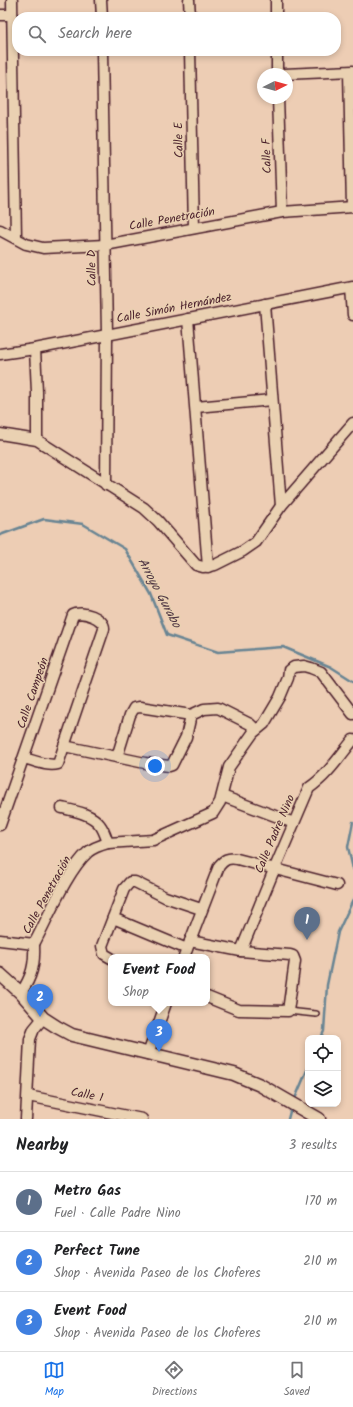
<!DOCTYPE html>
<html lang="en">
<head>
<meta charset="utf-8">
<style>
  body { margin:0; font-family:Kalam,sans-serif; background:#f6f6f6; color:#202124 }
  .controls { position:absolute; right:12px; bottom:12px; display:grid; overflow:hidden; border-radius:8px; box-shadow:0 2px 6px #0003 }
  .controls button { width:36px; height:36px; display:grid; place-items:center; padding:0; border:0; border-bottom:1px solid #e0e0e0; background:#fff; color:#202124; font:20px sans-serif }
  .compass { position:absolute; left:257px; top:68px; width:36px; height:36px; border-radius:50%; background:#fff; box-shadow:0 2px 6px #0003; rotate:85deg }
  .you { position:absolute; left:155px; top:766px; width:14px; height:14px; margin:-10px; border:3px solid #fff; border-radius:50%; background:#1a73e8; box-shadow:0 0 0 6px #1a73e833 }
  .badge { display:grid; place-items:center; width:26px; height:26px; border-radius:50%; background:#1a73e8; color:#fff; font-size:13px; font-weight:700 }
  .pin { position:absolute; translate:-50% -33px; filter:drop-shadow(0 1px 2px #0008) }
  .pin::after { content:''; position:absolute; top:21px; width:14px; height:12px; background:inherit; clip-path:polygon(0 0,100% 0,50% 100%) }
  .popup { position:absolute; left:108px; top:954px; width:102px; height:52px; box-sizing:border-box; display:grid; place-content:center; border-radius:8px; background:#fff; filter:drop-shadow(0 1px 3px #0005); font-size:13px; white-space:nowrap; color:#757577 }
  .popup b { font-size:15px; color:#202124 }
  .popup::after { content:''; position:absolute; left:50%; top:100%; margin-left:-8px; border:8px solid transparent; border-top-color:#fff }
  .list { margin:0; padding:0; list-style:none }
  h2 { display:flex; justify-content:space-between; align-items:center; height:52px; margin:0; padding:0 16px; font-size:17px }
  h2 small { font-size:13px; font-weight:400; color:#757577 }
  .list li { display:grid; grid-template-columns:26px 1fr auto; gap:12px; align-items:center; box-sizing:border-box; height:60px; padding:0 16px; border-top:1px solid #e0e0e0 }
  .list b { display:block; font-size:15px; white-space:nowrap }
  .list p { margin:0; font-size:13px; white-space:nowrap; color:#757577 }
  .list em { font-size:13px; font-style:normal; color:#757577 }
  .icon { flex:none; width:22px; height:22px; fill:none; stroke:currentColor; stroke-width:2; stroke-linecap:round; stroke-linejoin:round }
  .map { position:relative; flex:none; width:353px; height:1119px; overflow:hidden }
  .search { position:absolute; background:#fff; box-shadow:0 2px 6px #0003; left:12px; right:12px; top:12px; height:44px; display:flex; align-items:center; gap:10px; box-sizing:border-box; padding:0 14px; border-radius:16px; color:#757577; font-size:15px }
  .sheet { height:232px; background:#fff }
  nav { display:flex; justify-content:space-around; align-items:center; box-sizing:border-box; height:56px; border-top:1px solid #e0e0e0; background:#fff; font-size:11px; color:#757577 }
  nav a { display:grid; justify-items:center; gap:2px }
  nav .on { color:#1a73e8 }
  .map>svg:first-child { display:block }
  .lines { fill:none; stroke-linecap:round; stroke-linejoin:round }
  .stream { stroke:#678493; stroke-width:2.5 }
  .service-casing { stroke:#4a1f2b; stroke-width:8 }
  .minor-casing { stroke:#4a1f2b; stroke-width:13 }
  .tertiary-casing { stroke:#4a1f2b; stroke-width:15 }
  .service { stroke:#ead1b2; stroke-width:5 }
  .minor { stroke:#ead1b2; stroke-width:10 }
  .tertiary { stroke:#ead1b2; stroke-width:12 }
  .labels { text-anchor:middle; dominant-baseline:central; stroke-width:3; stroke-linejoin:round; paint-order:stroke }
  .street-label { font-size:12px; fill:#4a1f2b; stroke:#ead1b2 }
  .water-label { font-size:13px; font-style:italic; fill:#513845; stroke:#ead1b2 }
</style>
</head>
<body>
<div class="map">
<svg width="353" height="1119" viewBox="0 0 353 1119">
  <rect width="100%" height="100%" fill="#edcdb4"/>
  <filter id="ink" filterUnits="userSpaceOnUse"><feTurbulence type="fractalNoise" baseFrequency=".025" numOctaves="2"/><feDisplacementMap in="SourceGraphic" scale="8" xChannelSelector="R" yChannelSelector="G"/><feConvolveMatrix kernelMatrix="1 2 1 2 8 2 1 2 1" color-interpolation-filters="sRGB"/></filter>
  <g filter="url(#ink)">
    <g class="lines">
      <g class="stream">
        <path d="M0,535l44,-16 39,5 42,25 26,45 16,41 51,17 65,-5 48,20 22,14"/>
        <path d="M353,822l-5,25 5,22"/>
        <path d="M321,1038l3,-7 3,-46 11,-53 15,-32"/>
        <path d="M294,1101l14,-33"/>
        <path d="M288,1119l3,-11"/>
      </g>
      <defs>
        <path id="service" d="M288,1011l28,3"/>
        <g id="minor">
          <path d="M12,0l4,238"/>
          <path d="M101,0l1,17"/>
          <path d="M189,0l1,17"/>
          <path d="M276,0v17"/>
          <path d="M0,15h12"/>
          <path d="M102,51l5,283 -1,151"/>
          <path d="M190,51l4,177"/>
          <path d="M277,51v23"/>
          <path d="M349,72l3,135"/>
          <path d="M284,74l69,-3"/>
          <path d="M278,98l4,114"/>
          <path d="M0,230l26,14 17,4 62,-3 177,-33 71,-5"/>
          <path d="M351,288l2,27"/>
          <path d="M265,304l16,202"/>
          <path d="M188,319l20,248"/>
          <path d="M35,349l2,43v48"/>
          <path d="M0,354l35,-5 318,-62"/>
          <path d="M196,407l76,-7"/>
          <path d="M0,434l37,6 107,68 14,13 38,44 7,2 12,-2 28,-14 13,-9 25,-36 72,-83"/>
          <path d="M64,746l81,17 24,3 3,-1 14,-28 5,-22"/>
          <path d="M117,757l13,-42 4,-7 6,-1 51,8 13,-6 14,-1 32,16 6,6"/>
          <path d="M222,796l72,27"/>
          <path d="M62,808c13,3 30,6 38,17 4,5 6,12 8,18"/>
          <path d="M0,825l73,-210c9,-5 32,3 31,14l-46,135c-10,3 -23,-3 -34,-6"/>
          <path d="M113,918l74,31"/>
          <path d="M0,940l34,4c14,-26 33,-73 54,-92 6,-5 13,-7 20,-9l45,-3 60,-27 7,-11 9,-35 24,-34 11,-9 16,-27 8,-19 1,-8 5,-3 10,-1 7,2 10,4 32,42"/>
          <path d="M190,941l51,10 49,4 3,1 2,5 -7,50 -49,-1 -32,-13"/>
          <path d="M241,951l33,-81 35,-82c18,-12 31,-32 44,-48"/>
          <path d="M184,957l35,-91c5,-6 9,-9 18,-7l100,26"/>
          <path d="M111,958l-7,-4 -2,-8 22,-57 6,-7h5l30,15 36,12"/>
          <path d="M21,993c11,-17 14,-28 13,-49"/>
          <path d="M148,1054l18,-51"/>
          <path d="M28,1096l114,23"/>
          <path d="M26,1119l4,-80 4,-10 9,-11"/>
        </g>
        <path id="tertiary" d="M0,974l21,19 22,25 14,9 15,8 162,39 26,11 59,34"/>
      </defs>
      <use href="#service" class="service-casing"/>
      <use href="#minor" class="minor-casing"/>
      <use href="#tertiary" class="tertiary-casing"/>
      <use href="#service" class="service"/>
      <use href="#minor" class="minor"/>
      <use href="#tertiary" class="tertiary"/>
    </g>
  </g>
  <g class="labels">
    <g class="street-label">
      <text transform="translate(179 140) rotate(-91)">Calle E</text>
      <text transform="translate(267 156) rotate(-92)">Calle F</text>
      <text transform="translate(172 219) rotate(-10)">Calle Penetración</text>
      <text transform="translate(92 268) rotate(-91)">Calle D</text>
      <text transform="translate(174 308) rotate(-11)">Calle Simón Hernández</text>
      <text transform="translate(33 693) rotate(-71)">Calle Campeón</text>
      <text transform="translate(275 834) rotate(-67)">Calle Padre Nino</text>
      <text transform="translate(47 895) rotate(-61)">Calle Penetración</text>
      <text transform="translate(87 1095) rotate(11)">Calle 1</text>
    </g>
    <g class="water-label">
      <text transform="translate(159 593) rotate(62)">Arroyo Gurabo</text>
    </g>
  </g>
</svg>
<div class="controls">
<button><svg class="icon" aria-label="locate" viewBox="0 0 24 24"><circle cx="12" cy="12" r="6"/><path d="M12 2v4M12 18v4M2 12h4M18 12h4"/></svg></button>
<button><svg class="icon" aria-label="layers" viewBox="0 0 24 24"><path d="M12 4l9 5-9 5-9-5zM3 14l9 5 9-5"/></svg></button>
</div>
<svg class="compass" viewBox="-18 -18 36 36"><path d="M0-13l5 13h-10z" fill="#e53935"/><path d="M0 13l5-13h-10z" fill="#757577"/></svg>
<div class="you"></div>
<div class="pin badge" style="left:307px;top:940px;background:#5c6f8a">1</div>
<div class="pin badge" style="left:40px;top:1017px;background:#3f7fe0">2</div>
<div class="pin badge" style="left:159px;top:1052px;background:#3f7fe0">3</div>
<div class="popup"><b>Event Food</b>Shop</div>
<div class="search"><svg class="icon" aria-label="search" viewBox="0 0 24 24"><circle cx="10" cy="10" r="6"/><path d="M15 15l6 6"/></svg>Search here</div>
</div>
<section class="sheet">
<h2>Nearby<small>3 results</small></h2>
<ul class="list">
<li><span class="badge" style="background:#5c6f8a">1</span><div><b>Metro Gas</b><p>Fuel · Calle Padre Nino</p></div><em>170 m</em></li>
<li><span class="badge" style="background:#3f7fe0">2</span><div><b>Perfect Tune</b><p>Shop · Avenida Paseo de los Choferes</p></div><em>210 m</em></li>
<li><span class="badge" style="background:#3f7fe0">3</span><div><b>Event Food</b><p>Shop · Avenida Paseo de los Choferes</p></div><em>210 m</em></li>
</ul>
</section>
<nav>
<a class="on"><svg class="icon" aria-label="map" viewBox="0 0 24 24"><path d="M3 6l6-2 6 2 6-2v14l-6 2-6-2-6 2zM9 4v14M15 6v14"/></svg>Map</a>
<a><svg class="icon" aria-label="directions" viewBox="0 0 24 24"><path d="M12 3l9 9-9 9-9-9zM9 14v-3h6M13 9l2 2-2 2"/></svg>Directions</a>
<a><svg class="icon" aria-label="saved" viewBox="0 0 24 24"><path d="M7 4h10v16l-5-4-5 4z"/></svg>Saved</a>
</nav>
</body>
</html>
